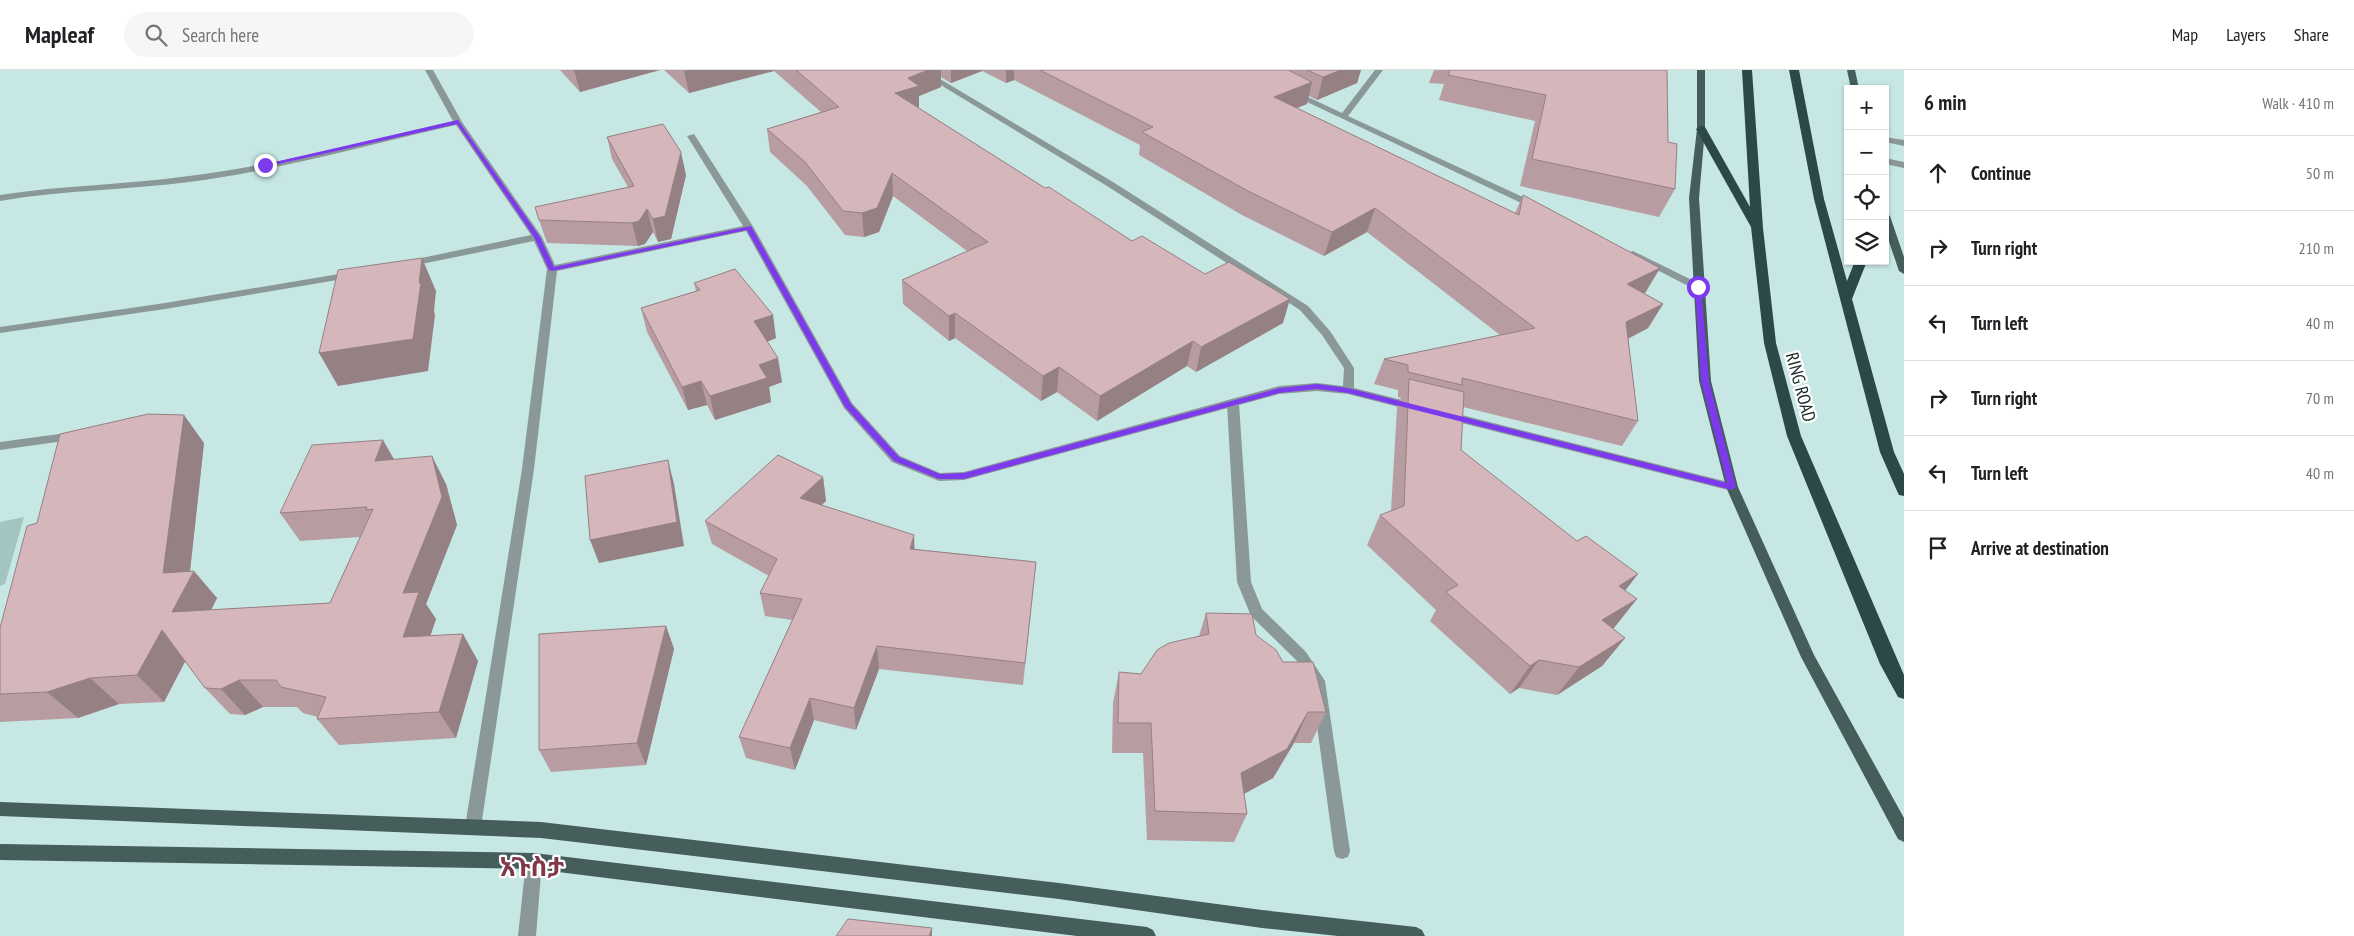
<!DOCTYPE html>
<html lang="en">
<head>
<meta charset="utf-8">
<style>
  body { margin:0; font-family:"PT Sans Narrow","Noto Sans Ethiopic",sans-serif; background:#f6f6f6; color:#202124 }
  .controls { position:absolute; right:15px; top:15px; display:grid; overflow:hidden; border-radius:0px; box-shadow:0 1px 4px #0004 }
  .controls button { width:45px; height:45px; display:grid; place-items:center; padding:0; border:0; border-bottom:1px solid #e0e0e0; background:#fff; color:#202124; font:25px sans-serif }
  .stop { position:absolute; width:15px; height:15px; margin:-11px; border:4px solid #7c3aed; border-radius:50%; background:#fff }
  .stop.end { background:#7c3aed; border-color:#fff; box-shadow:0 1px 5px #0008 }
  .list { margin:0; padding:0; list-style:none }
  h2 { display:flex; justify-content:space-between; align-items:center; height:65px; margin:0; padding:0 20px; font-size:21px }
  h2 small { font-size:16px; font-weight:400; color:#757577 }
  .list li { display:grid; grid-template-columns:32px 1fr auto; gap:15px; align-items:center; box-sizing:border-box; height:75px; padding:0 20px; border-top:1px solid #e0e0e0 }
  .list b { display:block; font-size:19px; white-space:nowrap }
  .list em { font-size:16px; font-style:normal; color:#757577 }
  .icon { flex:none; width:28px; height:28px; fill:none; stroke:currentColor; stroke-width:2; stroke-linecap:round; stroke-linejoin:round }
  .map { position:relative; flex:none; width:1904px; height:866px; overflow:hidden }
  header { display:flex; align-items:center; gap:30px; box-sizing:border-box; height:70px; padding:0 25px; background:#fff; border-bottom:1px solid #e0e0e0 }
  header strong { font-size:24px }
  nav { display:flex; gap:28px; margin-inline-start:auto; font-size:18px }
  .search { width:350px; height:45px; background:#f6f6f6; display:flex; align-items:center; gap:12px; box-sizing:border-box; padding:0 18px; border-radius:28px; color:#757577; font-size:19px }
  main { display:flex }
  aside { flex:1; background:#fff }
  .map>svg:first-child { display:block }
  .green { fill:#a2c5c2 }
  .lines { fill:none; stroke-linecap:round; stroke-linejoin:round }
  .lane { fill:#8a9897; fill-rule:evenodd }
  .street { fill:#8a9897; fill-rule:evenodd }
  .primary { fill:#455d5b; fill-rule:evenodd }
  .highway { fill:#2c4947; fill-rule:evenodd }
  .wall { fill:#b79da1 }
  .shaded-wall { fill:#958083 }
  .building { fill:#d5b7bb; stroke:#958083 }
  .route { fill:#7c3aed }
  .labels { text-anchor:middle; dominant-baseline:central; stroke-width:4.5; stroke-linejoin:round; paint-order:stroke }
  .street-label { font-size:18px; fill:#1d2a29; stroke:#fff }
  .near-district-label { font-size:26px; font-weight:bold; fill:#813949; stroke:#fff }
</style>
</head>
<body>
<header>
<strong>Mapleaf</strong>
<div class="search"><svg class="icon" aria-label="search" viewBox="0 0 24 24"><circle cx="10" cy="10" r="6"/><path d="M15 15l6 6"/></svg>Search here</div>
<nav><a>Map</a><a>Layers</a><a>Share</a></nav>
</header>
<main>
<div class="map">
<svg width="1904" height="866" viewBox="0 0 1904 866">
  <rect width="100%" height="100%" fill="#c6e7e4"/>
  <path class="green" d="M24,447l-19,67 -5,2v-64z"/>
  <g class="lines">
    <g class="lane">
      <path d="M1885,67l19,3v6l-19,-4z"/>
      <path d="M1885,88l19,4v6l-19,-4z"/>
      <path d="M1233,330l6,4 12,178 11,27 44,43 19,29 25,170 -2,6 -6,2 -6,-2 -2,-6 -23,-169 -15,-22 -45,-44 -14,-34 -10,-178z"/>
    </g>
    <g class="street">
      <path d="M425,0h8l29,52 80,115 13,28 188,-39 -56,-90 7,-2 60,94 98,175 48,53 40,17 24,-1 315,-86 38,-3 26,3 1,-18 -22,-33 -22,-25 -193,-124 -191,-116h9l188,112 195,124 22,25 24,37v20l64,16 2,3 -6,4 -66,-17 -31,-3 -38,3 -315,86 -25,1 -47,-19 -48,-54 -98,-177 -189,40 -23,198 -53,358 -2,5 -6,3 -6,-3 -2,-5 57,-358 25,-200 -13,-28 -127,26 -5,-3 5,-3 124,-26 -75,-110c-89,20 -177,45 -267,57 -63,8 -126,8 -189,19v-6c63,-10 126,-10 189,-19 89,-11 177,-35 264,-55z"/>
      <path d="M1375,0h8l-35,46 192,89v4h-6l-246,-116 7,-2 47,22z"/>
      <path d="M1633,181l69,34 1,2 -1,2h-8l-64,-33v-4z"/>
      <path d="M351,202l4,1v4l-190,32 -165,24v-6l165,-24z"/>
      <path d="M1446,341l286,72 6,4 -6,4 -290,-73 -2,-3z"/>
      <path d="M74,362l4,1 2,3 -2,3 -78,11v-8z"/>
      <path d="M534,783l6,2 2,6 -6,75h-18l8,-75 2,-6z"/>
    </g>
    <g class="primary">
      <path d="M1697,0h8v59l-6,69 12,183 27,106 76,168 90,163v24l-6,-3 -97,-182 -75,-170 -27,-106 -10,-183 8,-69z"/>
      <path d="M1847,0h8l4,19h-8z"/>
      <path d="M1885,143l5,3 14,41v17l-5,-3 -14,-41z"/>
      <path d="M0,732l541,20 518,61 203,27 154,17 6,3 3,6h-87l-76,-8 -203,-29 -518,-61 -541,-22z"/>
      <path d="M0,774l534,9 613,74 6,3 3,6h-79l-543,-67 -534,-9z"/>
    </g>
    <g class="highway">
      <path d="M1742,0h10l11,158 13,115 25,93 103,239v24l-6,-2 -18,-33 -93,-228 -23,-93 -13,-116 -55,-98 5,-3 4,1 45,80z"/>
      <path d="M1789,0h10l25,129 23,82 8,-20h12l-15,38 42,153 10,22v22l-5,-1 -2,-4 -17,-39 -66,-253z"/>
    </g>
  </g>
  <g class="wall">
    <path d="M560,0h100l-80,22z"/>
    <path d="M664,0h697l-4,13 -40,17 -8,-4 -2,8 -10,4 218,105 8,-18 137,73 -15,25h-1l19,11 -15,24 -20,11 10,82 -16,25 -159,-39 -2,43 164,141 -11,37 -1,1 12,9 -23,28 -45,29 -38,-7 -9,6 -80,-73 6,-11 -69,-65 13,-30 11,-4 6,-103 4,-10 -3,-1v-7l-24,-6 10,-25 116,-24 -133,-103 -43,24 -82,-41 -103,-60 1,-10 -126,-65 -8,3 -24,-12 -31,12 -10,-6v10l-22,9v12l126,80 87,53 151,82 -87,49 -9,-6 -90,55 -40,-29 -16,9 -86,-63 -6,3 -46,-37 -1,-24 65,-29 -74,-55 -14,36 -15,5 -19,-2 -38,-49 -37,-34 -3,-23 54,-17 -47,-41 -85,22z"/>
    <path d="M1434,0h233l1,72 7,47 -16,28 -139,-31 15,-65 -96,-21 5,-16 -15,-1z"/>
    <path d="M607,67l79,38 -15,64 -13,3 -5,-10 -8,12 -7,2 -91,-3 -8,-23 89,-33 -16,-28z"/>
    <path d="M694,213l82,55 -9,4 15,40 -13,5 2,15 -56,18 -8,-15 -19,5 -41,-78 -6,-24 55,-17z"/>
    <path d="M204,373l-14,128 27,27 -6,12 119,-7 30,-66 -60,4 -20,-28 114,-54 52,25 11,41 -31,79 10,15 -6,17 48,25 -22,77 -117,7 -22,-26 1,-2 -15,-4 -6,-6h-34l-18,8 -15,-1 -25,-26 -20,-27 -21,41 -45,2 -41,14 -78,4v-94l37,-105z"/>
    <path d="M823,407l3,24 -5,4 94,44 121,13 -13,123 -144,-16 -23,61 -42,-10 -19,50 -49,-12 -7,-21 53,-117 -27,-4 -5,-23 9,-17 -57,-32 -7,-23z"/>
    <path d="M1206,543l50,22 27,27 43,50 -15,31h-17l-21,35 -29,16 3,20 -13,28 -87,-2 -4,-87h-31l1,-50 6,-31 22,2 58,-38z"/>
    <path d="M666,556l8,23 -28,116 -95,7 -12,-22z"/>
  </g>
  <g class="shaded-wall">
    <path d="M574,0h86l-80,22z"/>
    <path d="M689,0h85v1l-85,22 -5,-22z"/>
    <path d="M928,0h13v17l-22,9v12l-24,-15 13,-15z"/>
    <path d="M951,0h31v1l-31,12z"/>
    <path d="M1006,0h8v10l-8,3z"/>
    <path d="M1341,0h20l-4,13 -40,17 6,-23z"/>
    <path d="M1312,12l-5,22 -38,15 5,-22z"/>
    <path d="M681,82l5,23 -15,64 -13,3 -5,-23z"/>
    <path d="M892,103l1,23 -14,36 -15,5 -2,-24z"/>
    <path d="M1375,138l-8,24 -43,24 8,-24z"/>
    <path d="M647,139l6,23 -8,12 -7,2 -6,-23z"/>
    <path d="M422,188l14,33 -2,20 1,4 -7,56 -90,15 -19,-33 100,-70z"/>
    <path d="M1660,198l-15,25 -32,15 14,-24z"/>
    <path d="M1290,229l-7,24 -87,49 5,-25z"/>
    <path d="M1663,234l-15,24 -37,19 15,-25z"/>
    <path d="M955,243v25l-6,3v-25z"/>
    <path d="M773,245l3,23 -18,7 -4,-24z"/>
    <path d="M1193,271l-6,25 -90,55 3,-25z"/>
    <path d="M778,288l4,24 -13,5 2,15 -56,18 -5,-24 49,-31z"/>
    <path d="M1059,297l-2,25 -16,9 2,-25z"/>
    <path d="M701,311l6,24 -19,5 -6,-23z"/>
    <path d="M184,345l20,28 -15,137 5,-9 23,27 -21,42 -24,-28 -9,-39z"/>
    <path d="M383,370l16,28 -24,-7z"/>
    <path d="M432,386l14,28 11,41 -31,79 10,15 -15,45 -18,-27v-44z"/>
    <path d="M668,390l6,24 10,62 -85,17 -9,-23z"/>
    <path d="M823,407l3,24 -22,21 -4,-24z"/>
    <path d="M914,465l1,24 -5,-10z"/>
    <path d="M1638,504l-23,30 4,-18z"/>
    <path d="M1637,529l-23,29 -34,21 22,-29z"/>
    <path d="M666,556l8,23 -28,116 -9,-22z"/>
    <path d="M162,560l25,28 -23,44 -27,-27z"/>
    <path d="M463,564l15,27 -22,77 -17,-26z"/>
    <path d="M1625,568l-23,28 -45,29 22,-28z"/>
    <path d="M877,576l2,23 -23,61 -2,-22z"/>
    <path d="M1539,590l-20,28 -9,6 20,-28z"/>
    <path d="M90,608l29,26 -41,14 -31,-26z"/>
    <path d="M239,610l24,27 -18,8 -24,-26z"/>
    <path d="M810,628l4,22 -19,50 -5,-22z"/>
    <path d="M1308,642l-14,31 -21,35 -44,24 12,-29z"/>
    <path d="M932,858v8h-3z"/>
  </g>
  <g class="building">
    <path d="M796,0h132l-20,8 11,8 -24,7 150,95 4,-1 83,54 10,-5 63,38 24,-12 61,37 -89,48 -8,-6 -93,55 -41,-29 -16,9 -88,-63 -6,3 -47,-36 86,-38 -96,-69 -15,35 -15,5 -19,-2 -38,-49 -38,-33 72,-22z"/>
    <path d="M1040,0h248l24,12 -38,15 245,118 4,-20 137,73 -33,16 36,20 -37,18 12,99 -176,-43v7l-54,-13v-7l-24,-6 151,-31 -160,-120 -43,24 -84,-41 -106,-59 11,-5z"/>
    <path d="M1307,0h34l-18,7z"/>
    <path d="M1450,0h217l1,72 9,2 -2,45 -143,-30 14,-64 -98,-20z"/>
    <path d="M663,54l18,28 -16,64 -12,3 -6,-10 -8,12 -7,2 -93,-3 -4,-13 99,-21 -27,-49z"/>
    <path d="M422,188l-3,25h2l-8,56 -94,14 19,-83z"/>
    <path d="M735,199l38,46 -19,6 24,37 -19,7 8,13 -57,18 -9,-15 -19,6 -41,-79 59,-18 -6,-7z"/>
    <path d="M1409,309l55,13 -3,58 116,91 9,-5 52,38 -19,12 18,13 -35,21 23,18 -46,29 -40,-7 -9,6 -84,-74 12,-7 -78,-70 24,-9z"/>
    <path d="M148,344l36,1 -21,158 31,-2 -22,41 158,-9 43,-94 -7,1 1,-3 -87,6 32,-68 71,-5 -8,21 57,-5 10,41 -39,96 16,-1 -16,45 60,-3 -24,78 -122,7 9,-22 -45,-10 -5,-7h-37l-18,9 -16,-1 -43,-58 -25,45 -47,3 -43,14 -47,2v-66l27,-102 10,-3 23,-89z"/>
    <path d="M778,385l45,22 -23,21 114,37 -4,14 126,13 -11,101 -148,-17 -23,62 -44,-10 -20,50 -51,-11 63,-138 -42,-6 17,-34 -72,-38z"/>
    <path d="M668,390l9,62 -87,18 -5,-64z"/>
    <path d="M1206,543l46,1 4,21 20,15 7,12h30l13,50h-18l-21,37 -46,24 6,41 -92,-3 -4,-88h-33l1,-51 22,2 16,-24 12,-7 40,-9z"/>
    <path d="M666,556l-29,117 -98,7v-116z"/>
    <path d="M848,849l84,9 -3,8h-93z"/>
  </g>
  <path class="route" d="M458,50l82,117 14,30 197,-41 100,178 48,53 41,17 24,-1 315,-85 38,-4 31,4 379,95 -26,-102 -6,-94 3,-2 3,2 8,94 27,106 -4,3 -384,-97 -31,-4 -38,4 -315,86h-25l-45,-18 -49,-54 -98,-177 -195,41 -3,-1 -15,-33 -77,-113 -192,43 -3,-2z"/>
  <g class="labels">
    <g class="street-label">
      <text transform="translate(1801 317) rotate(75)">RING ROAD</text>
    </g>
    <g class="near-district-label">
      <text x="532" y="796">አጉስታ</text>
    </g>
  </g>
</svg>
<div class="controls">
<button>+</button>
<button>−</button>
<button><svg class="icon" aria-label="locate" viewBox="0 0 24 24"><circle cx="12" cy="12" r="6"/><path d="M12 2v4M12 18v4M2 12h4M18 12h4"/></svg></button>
<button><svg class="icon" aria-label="layers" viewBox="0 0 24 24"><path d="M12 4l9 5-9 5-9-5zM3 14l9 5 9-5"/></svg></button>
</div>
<div class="stop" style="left:1698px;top:217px"></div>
<div class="stop end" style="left:265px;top:95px"></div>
</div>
<aside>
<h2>6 min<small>Walk · 410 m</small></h2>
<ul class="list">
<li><svg class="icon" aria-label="ahead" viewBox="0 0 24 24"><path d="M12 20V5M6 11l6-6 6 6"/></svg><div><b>Continue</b></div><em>50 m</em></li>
<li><svg class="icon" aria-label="right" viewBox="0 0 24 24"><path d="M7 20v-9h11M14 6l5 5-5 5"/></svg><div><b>Turn right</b></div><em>210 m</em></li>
<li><svg class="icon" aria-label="left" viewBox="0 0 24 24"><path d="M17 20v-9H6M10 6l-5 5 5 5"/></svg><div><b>Turn left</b></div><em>40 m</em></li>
<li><svg class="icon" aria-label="right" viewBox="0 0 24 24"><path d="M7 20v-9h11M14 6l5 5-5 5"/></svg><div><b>Turn right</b></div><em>70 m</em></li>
<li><svg class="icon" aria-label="left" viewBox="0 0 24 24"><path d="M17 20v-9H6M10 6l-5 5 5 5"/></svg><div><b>Turn left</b></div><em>40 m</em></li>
<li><svg class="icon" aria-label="arrive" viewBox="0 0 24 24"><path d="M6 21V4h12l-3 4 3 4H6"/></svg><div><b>Arrive at destination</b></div></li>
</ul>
</aside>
</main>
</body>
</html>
